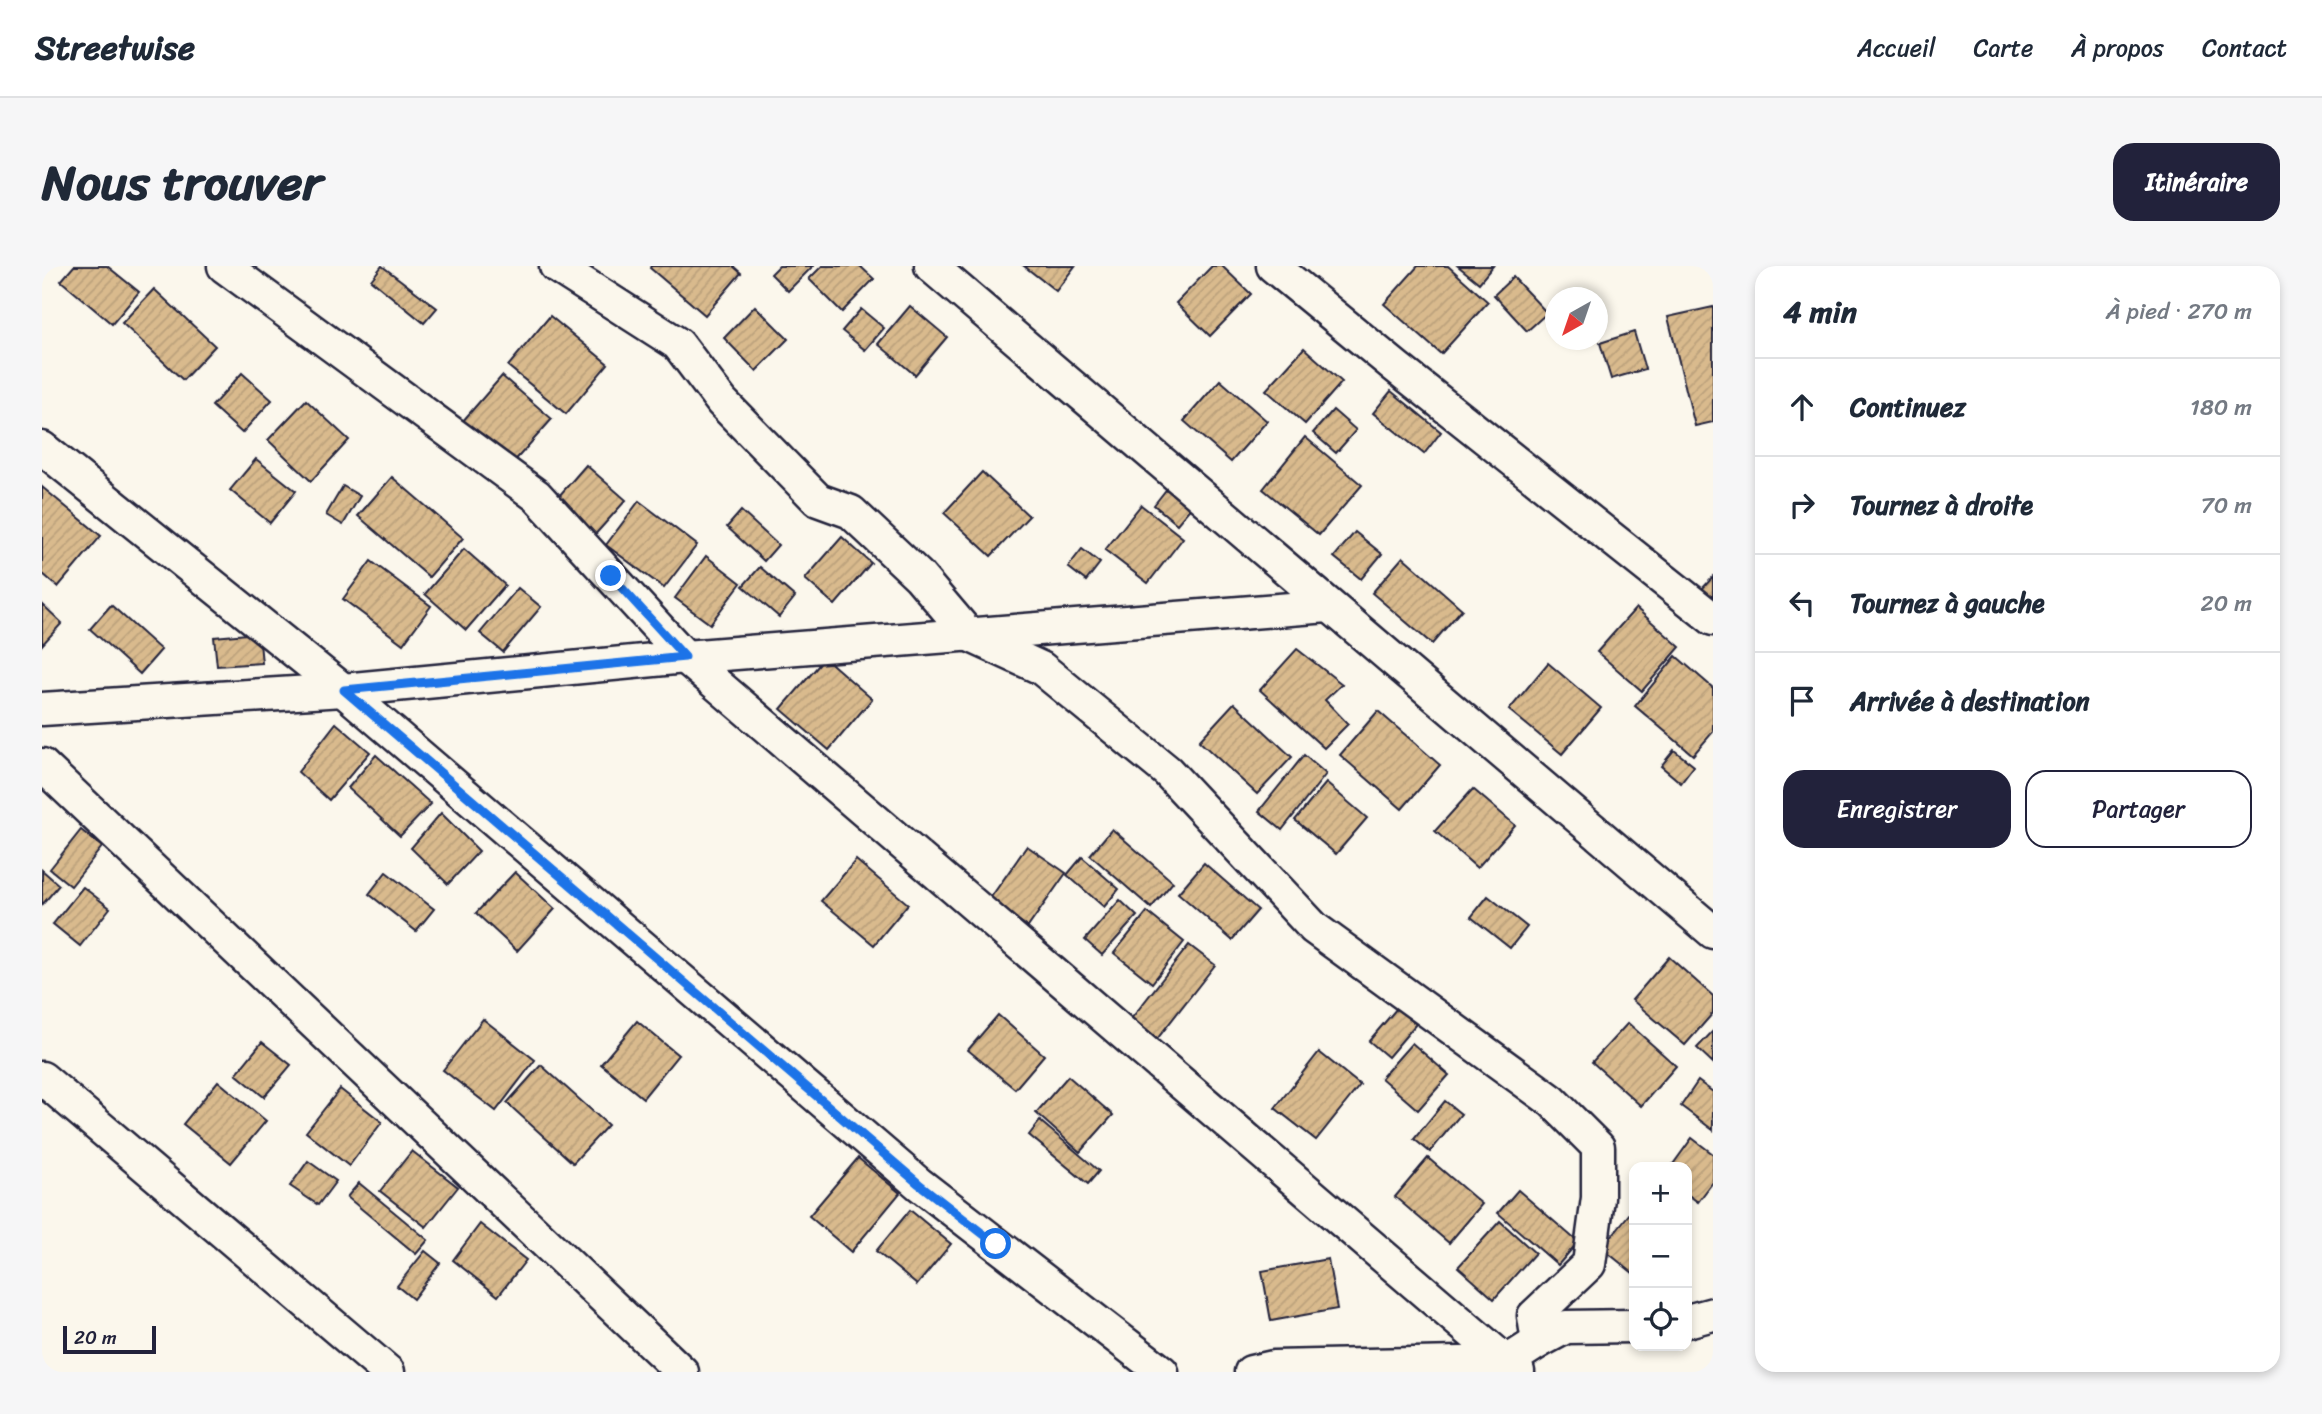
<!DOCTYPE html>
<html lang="fr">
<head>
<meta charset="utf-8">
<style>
  body { margin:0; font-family:Sriracha,sans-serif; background:#f6f6f7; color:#1f2937 }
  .controls { position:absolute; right:21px; bottom:21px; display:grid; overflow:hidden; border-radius:14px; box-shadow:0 4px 10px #0003 }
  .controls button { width:63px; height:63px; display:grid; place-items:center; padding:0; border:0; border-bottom:2px solid #e0e1e3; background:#fff; color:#1f2937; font:35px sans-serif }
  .compass { position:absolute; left:1503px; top:21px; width:63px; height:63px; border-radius:50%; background:#fff; box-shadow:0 4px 10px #0003; rotate:220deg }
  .scale { position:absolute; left:21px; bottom:18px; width:93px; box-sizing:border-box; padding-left:7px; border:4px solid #22223b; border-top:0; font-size:19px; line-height:24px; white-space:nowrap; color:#22223b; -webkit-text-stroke:5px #fbf7ec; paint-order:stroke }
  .stop { position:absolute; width:21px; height:21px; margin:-16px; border:5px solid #1a73e8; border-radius:50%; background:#fff }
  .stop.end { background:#1a73e8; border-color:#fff; box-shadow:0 2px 7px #0008 }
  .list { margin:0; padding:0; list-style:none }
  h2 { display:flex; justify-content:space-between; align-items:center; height:91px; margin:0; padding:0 28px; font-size:30px }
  h2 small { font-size:23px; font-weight:400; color:#747a83 }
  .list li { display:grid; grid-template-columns:46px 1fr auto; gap:21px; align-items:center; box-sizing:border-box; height:98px; padding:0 28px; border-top:2px solid #e0e1e3 }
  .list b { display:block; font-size:26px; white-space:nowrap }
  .list em { font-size:23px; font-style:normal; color:#747a83 }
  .actions { display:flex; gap:14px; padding:21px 28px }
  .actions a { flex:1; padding:16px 0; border:2px solid #22223b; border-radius:21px; text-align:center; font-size:24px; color:#22223b }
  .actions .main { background:#22223b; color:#fff }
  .icon { flex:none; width:38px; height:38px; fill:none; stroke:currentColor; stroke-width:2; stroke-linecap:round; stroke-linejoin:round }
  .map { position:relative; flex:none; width:1671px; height:1106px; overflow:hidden; border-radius:21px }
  header { display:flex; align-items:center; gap:42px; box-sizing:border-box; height:98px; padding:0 35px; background:#fff; border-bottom:2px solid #e0e1e3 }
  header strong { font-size:33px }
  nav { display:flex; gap:38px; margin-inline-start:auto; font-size:24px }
  .intro { display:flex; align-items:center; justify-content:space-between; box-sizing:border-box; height:168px; padding:0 42px }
  h1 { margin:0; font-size:49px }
  .button { padding:18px 32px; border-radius:21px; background:#22223b; color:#fff; font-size:24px; font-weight:700 }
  main { display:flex; gap:42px; padding:0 42px }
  aside { flex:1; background:#fff; border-radius:21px; box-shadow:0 4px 10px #0003 }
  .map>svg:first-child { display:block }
  .building { fill:url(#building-hatch); stroke:#22223b; stroke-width:2 }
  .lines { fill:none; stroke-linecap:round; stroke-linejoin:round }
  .minor-casing { stroke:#22223b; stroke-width:37 }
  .minor { stroke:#fbf7ec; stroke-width:32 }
  .route { stroke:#1a73e8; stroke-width:9 }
</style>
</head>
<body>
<header>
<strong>Streetwise</strong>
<nav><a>Accueil</a><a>Carte</a><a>À propos</a><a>Contact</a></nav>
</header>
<div class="intro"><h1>Nous trouver</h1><a class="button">Itinéraire</a></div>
<main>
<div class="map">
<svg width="1671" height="1106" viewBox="0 0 1671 1106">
  <defs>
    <pattern id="building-hatch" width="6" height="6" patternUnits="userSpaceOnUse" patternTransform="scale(1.75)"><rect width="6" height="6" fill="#d9ba8d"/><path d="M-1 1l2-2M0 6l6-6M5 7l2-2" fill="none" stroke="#baa07b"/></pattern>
  </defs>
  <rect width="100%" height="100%" fill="#fbf7ec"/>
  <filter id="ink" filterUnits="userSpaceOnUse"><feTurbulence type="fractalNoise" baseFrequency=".0143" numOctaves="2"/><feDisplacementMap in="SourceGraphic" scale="14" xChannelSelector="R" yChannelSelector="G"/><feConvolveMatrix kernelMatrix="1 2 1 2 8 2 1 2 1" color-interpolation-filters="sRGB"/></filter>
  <g filter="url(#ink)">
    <g class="building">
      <path d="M32,0h33l32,26 -27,32 -51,-43z"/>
      <path d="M340,0l55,42 -13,15 -53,-43z"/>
      <path d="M609,0h82l8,7 -36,42 -55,-47z"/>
      <path d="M737,0h34l-25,25 -17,-17z"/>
      <path d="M780,0h38l14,13 -32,33 -33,-33z"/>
      <path d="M982,0h51l-19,25z"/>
      <path d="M1170,0h10l29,28 -41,42 -34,-33z"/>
      <path d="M1376,0h30l40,36 -47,52 -57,-50z"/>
      <path d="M1416,0h35l-14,17z"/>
      <path d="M1471,11l34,36 -20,18 -33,-36z"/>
      <path d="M112,23l61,57 -32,34 -61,-57z"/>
      <path d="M713,40l33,33 -32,32 -32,-33z"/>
      <path d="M868,40l37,31 -32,38 -37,-31z"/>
      <path d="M1671,41v115l-18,4 -27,-109z"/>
      <path d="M819,43l23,19 -19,22 -23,-19z"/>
      <path d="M508,50l58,48 -42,50 -58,-48z"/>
      <path d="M1592,66l11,37 -34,10 -11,-36z"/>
      <path d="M1262,82l38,34 -37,42 -39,-34z"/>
      <path d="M200,107l30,27 -30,33 -30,-27z"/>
      <path d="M460,110l50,43 -41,46 -49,-43z"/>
      <path d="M1178,114l47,41 -36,41 -47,-41z"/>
      <path d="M1349,125l50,41 -17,22 -51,-41z"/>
      <path d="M264,134l43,40 -38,41 -43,-41z"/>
      <path d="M1291,144l23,20 -20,23 -23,-20z"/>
      <path d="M1263,171l57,48 -43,50 -56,-46z"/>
      <path d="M214,193l40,32 -26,32 -40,-33z"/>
      <path d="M544,199l40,35 -34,38 -40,-34z"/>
      <path d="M940,206l47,44 -38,40 -47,-43z"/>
      <path d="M350,211l71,61 -34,39 -71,-61z"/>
      <path d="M301,220l17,10 -17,29 -17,-10z"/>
      <path d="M1127,220l24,19 -16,19 -23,-19z"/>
      <path d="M0,221l59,49 -43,51 -16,-14z"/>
      <path d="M597,235l58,44 -33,43 -58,-43z"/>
      <path d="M1099,239l42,33 -35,45 -43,-33z"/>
      <path d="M699,245l37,34 -14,16 -37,-34z"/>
      <path d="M1313,266l27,22 -21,25 -27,-22z"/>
      <path d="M800,271l29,26 -36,42 -30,-26z"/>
      <path d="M422,283l41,36 -39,45 -41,-36z"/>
      <path d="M1040,283l18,14 -14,18 -18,-14z"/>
      <path d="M664,290l35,27 -31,41 -35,-26z"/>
      <path d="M1361,291l59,52 -30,35 -60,-51z"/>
      <path d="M329,295l60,45 -28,38 -60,-45z"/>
      <path d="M718,301l35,30 -16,20 -36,-31z"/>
      <path d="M1671,311v24l-12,-11z"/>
      <path d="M476,322l23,19 -38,45 -23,-19z"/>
      <path d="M0,338l20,19 -20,22z"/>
      <path d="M69,339l50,45 -21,24 -50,-45z"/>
      <path d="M1594,342l44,39 -38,44 -45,-39z"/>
      <path d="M217,367l3,30 -45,3 -3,-29z"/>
      <path d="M1255,383l45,35 -17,16 23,24 -24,24 -64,-58z"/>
      <path d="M1634,390l37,32v44l-20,23 -58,-49z"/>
      <path d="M783,392l47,41 -43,51 -48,-41z"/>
      <path d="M1506,397l53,45 -39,46 -53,-44z"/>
      <path d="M1192,437l58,54 -35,37 -58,-53z"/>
      <path d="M1336,445l62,54 -38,44 -62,-54z"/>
      <path d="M294,457l34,29 -41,48 -31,-28z"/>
      <path d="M1632,484l20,16 -13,17 -20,-17z"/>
      <path d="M334,489l55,49 -31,32 -52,-48z"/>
      <path d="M1262,489l22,19 -44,56 -23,-19z"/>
      <path d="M1284,517l41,35 -31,36 -41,-34z"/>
      <path d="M1431,523l42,36 -38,43 -42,-37z"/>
      <path d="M399,547l38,38 -31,33 -37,-36z"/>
      <path d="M1070,563l61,53 -22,26 -61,-53z"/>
      <path d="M39,564l21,17 -31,39 -21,-17z"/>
      <path d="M985,580l39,27 -38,54 -39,-27z"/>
      <path d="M1040,591l37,32 -15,18 -37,-32z"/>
      <path d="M814,594l52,44 -34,41 -53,-44z"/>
      <path d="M1162,597l54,47 -26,30 -54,-47z"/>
      <path d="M0,604l17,15 -17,20z"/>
      <path d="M344,606l48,37 -18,22 -47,-37z"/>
      <path d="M473,606l40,37 -38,42 -41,-38z"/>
      <path d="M41,621l27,21 -30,38 -27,-22z"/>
      <path d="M1446,630l39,31 -17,21 -39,-31z"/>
      <path d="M1078,634l17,16 -35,39 -17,-15z"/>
      <path d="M1105,646l37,30 -32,41 -38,-30z"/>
      <path d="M1147,679l26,20 -58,74 -26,-20z"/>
      <path d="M1627,691l44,39v17l-28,32 -53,-45z"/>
      <path d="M1355,742l19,16 -28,33 -19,-16z"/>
      <path d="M956,749l46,40 -29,34 -47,-39z"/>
      <path d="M441,753l52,41 -39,51 -53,-41z"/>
      <path d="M595,755l41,34 -35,43 -42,-34z"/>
      <path d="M1586,757l48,43 -35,40 -49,-44z"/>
      <path d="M1671,765v32l-16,-15z"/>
      <path d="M220,776l29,23 -27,32 -28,-23z"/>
      <path d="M1370,777l37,32 -31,35 -37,-32z"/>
      <path d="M1277,786l41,33 -44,55 -41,-32z"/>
      <path d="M499,799l67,60 -35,38 -66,-60z"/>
      <path d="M1026,810l45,39 -33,37 -44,-39z"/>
      <path d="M176,815l48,40 -35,42 -48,-39z"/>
      <path d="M1656,815l15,11v38l-32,-24z"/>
      <path d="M298,823l42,33 -33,44 -43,-34z"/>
      <path d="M1403,835l16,13 -31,38 -16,-13z"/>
      <path d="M998,855l59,50 -11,13 -59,-49z"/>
      <path d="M1650,872l21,16v28l-15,20 -11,-8v-27h-16z"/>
      <path d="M370,885l46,36 -32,40 -46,-36z"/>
      <path d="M816,892l42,35 -49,59 -42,-36z"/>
      <path d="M1386,892l54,46 -33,39 -54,-46z"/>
      <path d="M266,895l28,20 -18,24 -28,-19z"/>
      <path d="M317,917l69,57 -12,14 -69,-57z"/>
      <path d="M1476,924l60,52 -20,23 -60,-52z"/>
      <path d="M1592,942v66l-32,-26z"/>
      <path d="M868,944l41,34 -34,41 -41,-34z"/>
      <path d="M1458,955l35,32 -41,46 -36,-32z"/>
      <path d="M438,958l46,36 -28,36 -45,-36z"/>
      <path d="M383,985l15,12 -27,36 -16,-13z"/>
      <path d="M1286,993l9,50 -66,12 -9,-50z"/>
    </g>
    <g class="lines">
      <defs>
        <g id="minor">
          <path d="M182,0l313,230 148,161 833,715"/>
          <path d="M514,0l122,78 44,58 96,98 33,12 68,64 50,59 72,33 126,103 147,157 238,173 46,46v51l-9,66 -55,52 4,26"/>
          <path d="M889,0l782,666"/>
          <path d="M1231,0l123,101 317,252"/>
          <path d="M0,182l301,242 576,494 243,188"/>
          <path d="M0,443l301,-19 342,-33 643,-51"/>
          <path d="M0,499l640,607"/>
          <path d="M0,812l346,294"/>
          <path d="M1645,1055l26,-7"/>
          <path d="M1209,1106l22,-5 234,-5 31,-20 28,-15 68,-1"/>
        </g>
      </defs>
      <use href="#minor" class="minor-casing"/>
      <use href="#minor" class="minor"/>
    </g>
  </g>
  <g class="lines" filter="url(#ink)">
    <path class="route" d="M569,310l74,81 -341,33 575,494 77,60"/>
  </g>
</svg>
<div class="controls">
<button>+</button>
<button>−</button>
<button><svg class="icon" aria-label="locate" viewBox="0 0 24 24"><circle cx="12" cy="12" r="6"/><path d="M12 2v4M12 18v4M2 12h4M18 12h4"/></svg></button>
</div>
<svg class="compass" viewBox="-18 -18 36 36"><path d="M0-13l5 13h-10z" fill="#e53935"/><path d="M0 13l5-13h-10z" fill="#747a83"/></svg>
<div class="scale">20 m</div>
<div class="stop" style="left:954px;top:978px"></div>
<div class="stop end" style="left:569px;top:310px"></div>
</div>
<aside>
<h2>4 min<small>À pied · 270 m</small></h2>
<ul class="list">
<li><svg class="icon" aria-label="ahead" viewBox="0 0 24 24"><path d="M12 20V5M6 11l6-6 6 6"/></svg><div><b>Continuez</b></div><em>180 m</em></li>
<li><svg class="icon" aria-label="right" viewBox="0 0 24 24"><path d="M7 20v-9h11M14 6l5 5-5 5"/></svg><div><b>Tournez à droite</b></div><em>70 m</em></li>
<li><svg class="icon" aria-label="left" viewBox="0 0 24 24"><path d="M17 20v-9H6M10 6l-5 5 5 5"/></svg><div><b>Tournez à gauche</b></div><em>20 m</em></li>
<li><svg class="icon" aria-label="arrive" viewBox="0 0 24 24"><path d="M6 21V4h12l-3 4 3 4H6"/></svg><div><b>Arrivée à destination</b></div></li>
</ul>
<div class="actions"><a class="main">Enregistrer</a><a>Partager</a></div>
</aside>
</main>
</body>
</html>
